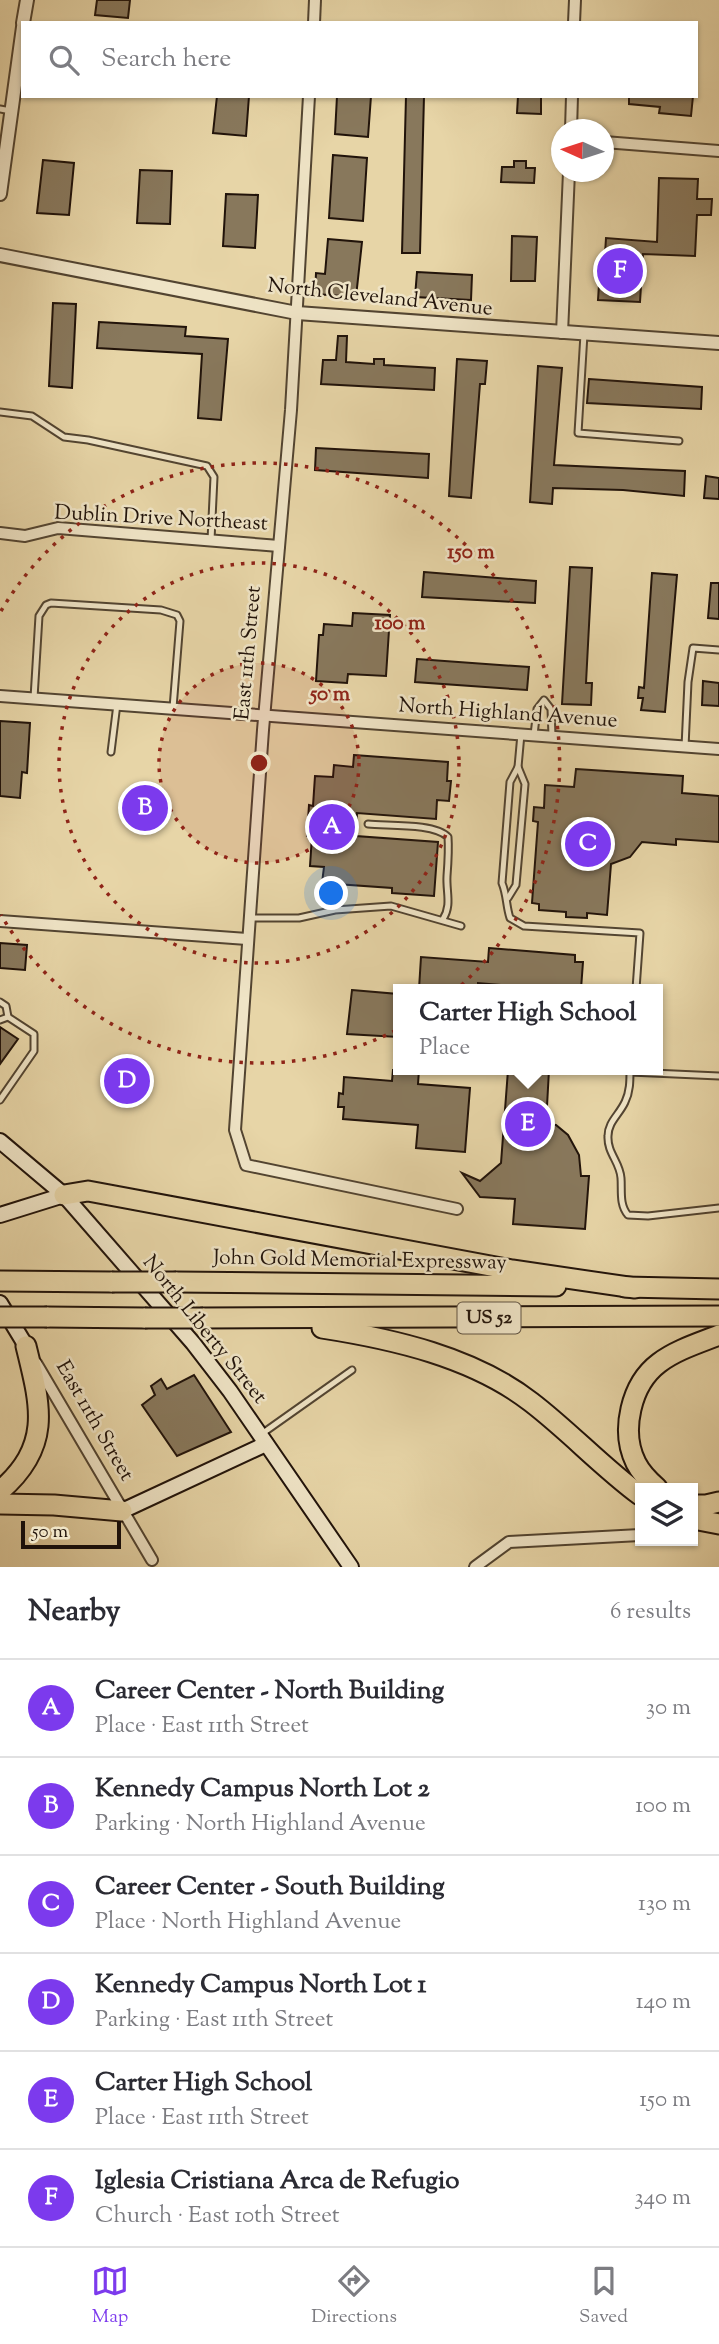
<!DOCTYPE html>
<html lang="en">
<head>
<meta charset="utf-8">
<style>
  body { margin:0; font-family:"Sorts Mill Goudy",serif; background:#f2f2f3; color:#2b2b33 }
  .controls { position:absolute; right:21px; bottom:21px; display:grid; overflow:hidden; border-radius:0px; box-shadow:0 2px 5px #0004 }
  .controls button { width:63px; height:63px; display:grid; place-items:center; padding:0; border:0; border-bottom:2px solid #e1e1e2; background:#fff; color:#2b2b33; font:35px sans-serif }
  .compass { position:absolute; left:551px; top:119px; width:63px; height:63px; border-radius:50%; background:#fff; box-shadow:0 2px 5px #0004; rotate:273deg }
  .scale { position:absolute; left:21px; bottom:18px; width:100px; box-sizing:border-box; padding-left:7px; border:4px solid #21130a; border-top:0; font-size:19px; line-height:24px; white-space:nowrap; color:#21130a; -webkit-text-stroke:5px #efe4c6; paint-order:stroke }
  .you { position:absolute; left:332px; top:894px; width:24px; height:24px; margin:-18px; border:5px solid #fff; border-radius:50%; background:#1a73e8; box-shadow:0 0 0 10px #1a73e833 }
  .badge { display:grid; place-items:center; width:46px; height:46px; border-radius:50%; background:#7c3aed; color:#fff; font-size:23px; font-weight:700 }
  .pin { position:absolute; translate:-50% -50%; border:4px solid #fff; box-shadow:0 2px 7px #0006 }
  .popup { position:absolute; left:393px; top:984px; width:270px; height:91px; box-sizing:border-box; display:grid; place-content:center; border-radius:0px; background:#fff; filter:drop-shadow(0 2px 5px #0005); font-size:23px; white-space:nowrap; color:#7c7c81 }
  .popup b { font-size:26px; color:#2b2b33 }
  .popup::after { content:''; position:absolute; left:50%; top:100%; margin-left:-14px; border:14px solid transparent; border-top-color:#fff }
  .list { margin:0; padding:0; list-style:none }
  h2 { display:flex; justify-content:space-between; align-items:center; height:91px; margin:0; padding:0 28px; font-size:30px }
  h2 small { font-size:23px; font-weight:400; color:#7c7c81 }
  .list li { display:grid; grid-template-columns:46px 1fr auto; gap:21px; align-items:center; box-sizing:border-box; height:98px; padding:0 28px; border-top:2px solid #e1e1e2 }
  .list b { display:block; font-size:26px; white-space:nowrap }
  .list p { margin:0; font-size:23px; white-space:nowrap; color:#7c7c81 }
  .list em { font-size:23px; font-style:normal; color:#7c7c81 }
  .icon { flex:none; width:38px; height:38px; fill:none; stroke:currentColor; stroke-width:2; stroke-linecap:round; stroke-linejoin:round }
  .map { position:relative; flex:none; width:719px; height:1567px; overflow:hidden }
  .search { position:absolute; background:#fff; box-shadow:0 2px 5px #0004; left:21px; right:21px; top:21px; height:77px; display:flex; align-items:center; gap:18px; box-sizing:border-box; padding:0 24px; border-radius:0px; color:#7c7c81; font-size:26px }
  .sheet { height:679px; background:#fff }
  nav { display:flex; justify-content:space-around; align-items:center; box-sizing:border-box; height:98px; border-top:2px solid #e1e1e2; background:#fff; font-size:19px; color:#7c7c81 }
  nav a { display:grid; justify-items:center; gap:4px }
  nav .on { color:#7c3aed }
  .map>svg:first-child { display:block }
  .building { fill:#88785c; stroke:#21130a; stroke-width:2 }
  .lines { fill:none; stroke-linecap:round; stroke-linejoin:round }
  .service-casing { stroke:#524431; stroke-width:9 }
  .minor-casing { stroke:#524431; stroke-width:14 }
  .tertiary-casing { stroke:#524431; stroke-width:16 }
  .secondary-casing { stroke:#21130a; stroke-width:18 }
  .motorway-casing { stroke:#21130a; stroke-width:23 }
  .service { stroke:#efe4c6; stroke-width:5 }
  .minor { stroke:#efe4c6; stroke-width:10 }
  .tertiary { stroke:#efe4c6; stroke-width:12 }
  .secondary { stroke:#efe4c6; stroke-width:14 }
  .motorway { stroke:#e7d5a7; stroke-width:19 }
  .motorway-bridge-casing { stroke:#21130a; stroke-width:23; stroke-linecap:butt }
  .motorway-bridge { stroke:#e7d5a7; stroke-width:19 }
  .ring { fill:none; stroke:#8f2418; stroke-width:3.5; stroke-dasharray:3.5 7 }
  .labels { text-anchor:middle; dominant-baseline:central; stroke-width:5; stroke-linejoin:round; paint-order:stroke }
  .shield { fill:#efe4c6; stroke:#5f5242; stroke-width:2 }
  .shield-label { font-size:19px; font-weight:bold; fill:#21130a }
  .street-label { font-size:21px; fill:#21130a; stroke:#efe4c6 }
  .centre { fill:#8f2418; stroke:#efe4c6; stroke-width:3.5 }
  .ring-label { font-size:21px; text-anchor:middle; font-weight:bold; fill:#8f2418; stroke:#efe4c6; stroke-width:5; stroke-linejoin:round; paint-order:stroke }
</style>
</head>
<body>
<div class="map">
<svg width="719" height="1567" viewBox="0 0 719 1567">
  <rect width="100%" height="100%" fill="#e7d5a7"/>
  <filter id="stains"><feTurbulence type="fractalNoise" baseFrequency=".00286" numOctaves="4"/><feColorMatrix values="0 0 0 0 .2 0 0 0 0 .09 0 0 0 0 .02 0 0 0 .5 -.17"/></filter>
  <radialGradient id="worn" r=".72"><stop offset=".6" stop-color="#630" stop-opacity="0"/><stop offset="1" stop-color="#630" stop-opacity=".3"/></radialGradient>
  <g class="building">
    <path d="M97,0h33l-2,18 -33,-3z"/>
    <path d="M217,96h32l-3,40 -33,-3z"/>
    <path d="M337,96h34l-3,41 -33,-3z"/>
    <path d="M406,96h18l-4,157h-18z"/>
    <path d="M518,96h23v18l-24,-1z"/>
    <path d="M629,96h64l-2,20 -32,-3 1,-6 -31,-3z"/>
    <path d="M333,155l34,3 -4,63 -34,-3z"/>
    <path d="M43,160l31,3 -5,52 -32,-2z"/>
    <path d="M514,161h12v7h9l-1,15 -33,-1 1,-15h12z"/>
    <path d="M140,170l32,1 -2,53 -33,-1z"/>
    <path d="M659,178l39,1 -1,20h15l-1,16h-14l-2,41 -52,-2 -3,48 -42,-2 2,-30h4l2,-32 51,4z"/>
    <path d="M226,194l32,1 -3,53 -32,-2z"/>
    <path d="M512,236l25,1 -2,44h-24z"/>
    <path d="M328,239l34,3 -6,55 -41,-3 1,-21 9,1z"/>
    <path d="M417,272l55,3 -1,25 -56,-3z"/>
    <path d="M53,303l23,1 -4,84 -23,-2z"/>
    <path d="M99,322l87,5 -1,9 43,3 -7,81 -23,-2 4,-64 -105,-6z"/>
    <path d="M338,336h9l-1,26 28,2v-5h10v6l51,3 -1,22 -113,-6 2,-24h13z"/>
    <path d="M457,359l30,2 -2,23h-5l-9,114 -22,-2z"/>
    <path d="M538,366l24,2 -8,97 131,6 -1,25 -61,-6 -70,-2 -1,16 -22,-2z"/>
    <path d="M589,379l113,8 -1,22 -114,-6z"/>
    <path d="M316,448l113,6 -1,24 -113,-8z"/>
    <path d="M706,476l13,2v21l-15,-1z"/>
    <path d="M570,567l22,1 -6,115h6l-1,22 -29,-1z"/>
    <path d="M424,572l112,9 -1,22 -113,-6z"/>
    <path d="M652,573l25,2 -12,137 -24,-2 2,-12h-5l1,-11 5,1z"/>
    <path d="M711,583h8v36l-11,-1z"/>
    <path d="M353,613l37,2 -4,61 -38,-2 -1,9 -31,-2 3,-46h4l1,-11 28,2z"/>
    <path d="M417,659l112,8 -2,23 -112,-8z"/>
    <path d="M703,681l16,2v23l-17,-1z"/>
    <path d="M0,721l30,2 -3,50 -5,-1 -2,26 -20,-2z"/>
    <path d="M354,755l94,7 -1,19h4l-2,20 -12,-1 -1,19 -79,-6 -1,23 82,6 -4,54 -42,-3v-5l-70,-5 2,-16 -14,-1 2,-30h-5l2,-31 4,1 2,-30 18,1 1,-12 19,2z"/>
    <path d="M576,769l107,7 -1,17 37,3v46l-43,-3v6l-34,-3 -12,15 -19,7 -4,51 -20,-2v5l-21,-1v-5l-27,-2v-6l-7,-1 6,-81 -5,-1 1,-14 10,1 1,-23 29,2z"/>
    <path d="M0,943l27,2 -2,25 -25,-2z"/>
    <path d="M489,948l86,7v7h8l-2,27h-69l1,-3 -35,-3v6h-59l2,-32 67,5z"/>
    <path d="M352,990l46,4v43l-51,-3z"/>
    <path d="M0,1027l18,12 -18,25z"/>
    <path d="M393,1070h26l-1,14 52,4 -5,64 -49,-4 2,-23 -75,-6 1,-12h-6l1,-14 4,1 1,-17 48,4z"/>
    <path d="M508,1070h41l-3,54 10,1 12,10 11,20 2,21h8l-4,53 -72,-5 2,-25 -35,-2 -18,-24 18,8 21,-18z"/>
    <path d="M194,1375l37,57 -54,24 -35,-51 13,-10 -4,-9 10,-7 6,10z"/>
  </g>
  <g class="lines">
    <defs>
      <g id="service">
        <path d="M0,109l11,2"/>
        <path d="M584,334l-6,99 101,8"/>
        <path d="M0,412l32,4 32,21 24,3 119,26 7,11 -3,63"/>
        <path d="M34,698l5,-82 7,-11 5,-2 110,7 16,5 3,6 -7,87"/>
        <path d="M521,734l-3,33 -8,15 -8,101c5,12 4,23 8,35l14,8 116,7 -4,56"/>
        <path d="M534,735l3,-26 7,-9 7,9 1,27"/>
        <path d="M685,747l3,-65 5,-34 26,2"/>
        <path d="M111,752l6,-48"/>
        <path d="M368,824c20,2 67,-1 80,13 1,13 0,26 -1,39 -1,16 5,29 -4,43"/>
        <path d="M508,898l8,-13 9,-101 -7,-17"/>
        <path d="M249,918h50l36,-8 56,-4 70,20"/>
        <path d="M0,1002l6,4 2,11"/>
        <path d="M0,1020l8,-3 26,17v17l-34,49"/>
        <path d="M630,1070c0,11 0,22 -5,32 -6,13 -17,20 -17,34 -1,17 12,26 13,42 1,12 -2,27 7,37l20,1 71,-8"/>
        <path d="M630,1072l89,4"/>
        <path d="M263,1433l89,-63"/>
      </g>
      <g id="minor">
        <path d="M314,23l1,-23"/>
        <path d="M574,23l1,-23"/>
        <path d="M309,96l-18,314 -28,320 -28,400 11,35 211,44"/>
        <path d="M571,130l1,-34"/>
        <path d="M604,142l115,9"/>
        <path d="M562,333l7,-161"/>
        <path d="M0,533l25,3 33,-8 221,18"/>
        <path d="M0,696l719,53"/>
        <path d="M0,921l247,18"/>
        <path d="M36,1363l116,197"/>
        <path d="M475,1567l34,-25 131,-7"/>
      </g>
      <g id="tertiary">
        <path d="M23,23l4,-23"/>
        <path d="M0,194l23,-167"/>
        <path d="M0,255l297,58 422,30"/>
      </g>
      <g id="secondary">
        <path d="M0,1141l64,54 129,148 37,48 121,176"/>
        <path d="M0,1215l64,-20"/>
        <path d="M0,1303l26,43"/>
        <path d="M122,1511l144,-67"/>
      </g>
      <g id="motorway">
        <path d="M64,1195l24,-4 424,79 123,18"/>
        <path d="M0,1281l112,1"/>
        <path d="M176,1282l380,4"/>
        <path d="M625,1287l94,2"/>
        <path d="M47,1317l98,1"/>
        <path d="M203,1318l516,-2"/>
        <path d="M322,1328c71,11 151,29 209,74 38,29 71,65 109,93"/>
        <path d="M657,1488c-8,-7 -16,-15 -21,-25 -16,-32 -5,-79 23,-100 17,-13 40,-20 60,-28"/>
        <path d="M0,1491c52,-45 41,-84 26,-145"/>
        <path d="M0,1504l54,1 68,6"/>
        <path d="M693,1505h13l13,-3"/>
        <path d="M693,1519l26,5"/>
      </g>
    </defs>
    <use href="#service" class="service-casing"/>
    <use href="#minor" class="minor-casing"/>
    <use href="#tertiary" class="tertiary-casing"/>
    <use href="#secondary" class="secondary-casing"/>
    <use href="#motorway" class="motorway-casing"/>
    <use href="#service" class="service"/>
    <use href="#minor" class="minor"/>
    <use href="#tertiary" class="tertiary"/>
    <use href="#secondary" class="secondary"/>
    <use href="#motorway" class="motorway"/>
    <defs>
      <g id="motorway-bridge">
        <path d="M112,1282h64"/>
        <path d="M0,1317h47"/>
        <path d="M145,1318h58"/>
      </g>
    </defs>
    <use href="#motorway-bridge" class="motorway-bridge-casing"/>
    <use href="#motorway-bridge" class="motorway-bridge"/>
  </g>
  <circle cx="259" cy="763" r="100" fill="#8f2418" fill-opacity=".12"/>
  <g class="ring">
    <circle cx="259" cy="763" r="100"/>
    <circle cx="259" cy="763" r="200"/>
    <path d="M1 611A300 300 0 1 1 1 915"/>
  </g>
  <g class="labels">
    <rect class="shield" x="457.5" y="1302.5" width="63" height="31" rx="5"/>
    <g class="shield-label">
      <text x="489" y="1318">US 52</text>
    </g>
    <g class="street-label">
      <text transform="translate(380 298) rotate(6)">North Cleveland Avenue</text>
      <text transform="translate(161 519) rotate(3)">Dublin Drive Northeast</text>
      <text transform="translate(249 653) rotate(-85)">East 11th Street</text>
      <text transform="translate(508 714) rotate(4)">North Highland Avenue</text>
      <text transform="translate(360 1261) rotate(1)">John Gold Memorial Expressway</text>
      <text transform="translate(204 1330) rotate(51)">North Liberty Street</text>
      <text transform="translate(94 1421) rotate(60)">East 11th Street</text>
    </g>
  </g>
  <circle cx="259" cy="763" r="10" class="centre"/>
  <g class="ring-label">
    <text x="471" y="558">150 m</text>
    <text x="400" y="629">100 m</text>
    <text x="330" y="700">50 m</text>
  </g>
  <rect width="100%" height="100%" filter="url(#stains)"/>
  <rect width="100%" height="100%" fill="url(#worn)"/>
</svg>
<div class="controls">
<button><svg class="icon" aria-label="layers" viewBox="0 0 24 24"><path d="M12 4l9 5-9 5-9-5zM3 14l9 5 9-5"/></svg></button>
</div>
<svg class="compass" viewBox="-18 -18 36 36"><path d="M0-13l5 13h-10z" fill="#e53935"/><path d="M0 13l5-13h-10z" fill="#7c7c81"/></svg>
<div class="scale">50 m</div>
<div class="you"></div>
<div class="pin badge" style="left:332px;top:827px">A</div>
<div class="pin badge" style="left:145px;top:808px">B</div>
<div class="pin badge" style="left:588px;top:844px">C</div>
<div class="pin badge" style="left:127px;top:1081px">D</div>
<div class="pin badge" style="left:528px;top:1124px">E</div>
<div class="popup"><b>Carter High School</b>Place</div>
<div class="pin badge" style="left:620px;top:271px">F</div>
<div class="search"><svg class="icon" aria-label="search" viewBox="0 0 24 24"><circle cx="10" cy="10" r="6"/><path d="M15 15l6 6"/></svg>Search here</div>
</div>
<section class="sheet">
<h2>Nearby<small>6 results</small></h2>
<ul class="list">
<li><span class="badge">A</span><div><b>Career Center - North Building</b><p>Place · East 11th Street</p></div><em>30 m</em></li>
<li><span class="badge">B</span><div><b>Kennedy Campus North Lot 2</b><p>Parking · North Highland Avenue</p></div><em>100 m</em></li>
<li><span class="badge">C</span><div><b>Career Center - South Building</b><p>Place · North Highland Avenue</p></div><em>130 m</em></li>
<li><span class="badge">D</span><div><b>Kennedy Campus North Lot 1</b><p>Parking · East 11th Street</p></div><em>140 m</em></li>
<li><span class="badge">E</span><div><b>Carter High School</b><p>Place · East 11th Street</p></div><em>150 m</em></li>
<li><span class="badge">F</span><div><b>Iglesia Cristiana Arca de Refugio</b><p>Church · East 10th Street</p></div><em>340 m</em></li>
</ul>
</section>
<nav>
<a class="on"><svg class="icon" aria-label="map" viewBox="0 0 24 24"><path d="M3 6l6-2 6 2 6-2v14l-6 2-6-2-6 2zM9 4v14M15 6v14"/></svg>Map</a>
<a><svg class="icon" aria-label="directions" viewBox="0 0 24 24"><path d="M12 3l9 9-9 9-9-9zM9 14v-3h6M13 9l2 2-2 2"/></svg>Directions</a>
<a><svg class="icon" aria-label="saved" viewBox="0 0 24 24"><path d="M7 4h10v16l-5-4-5 4z"/></svg>Saved</a>
</nav>
</body>
</html>
